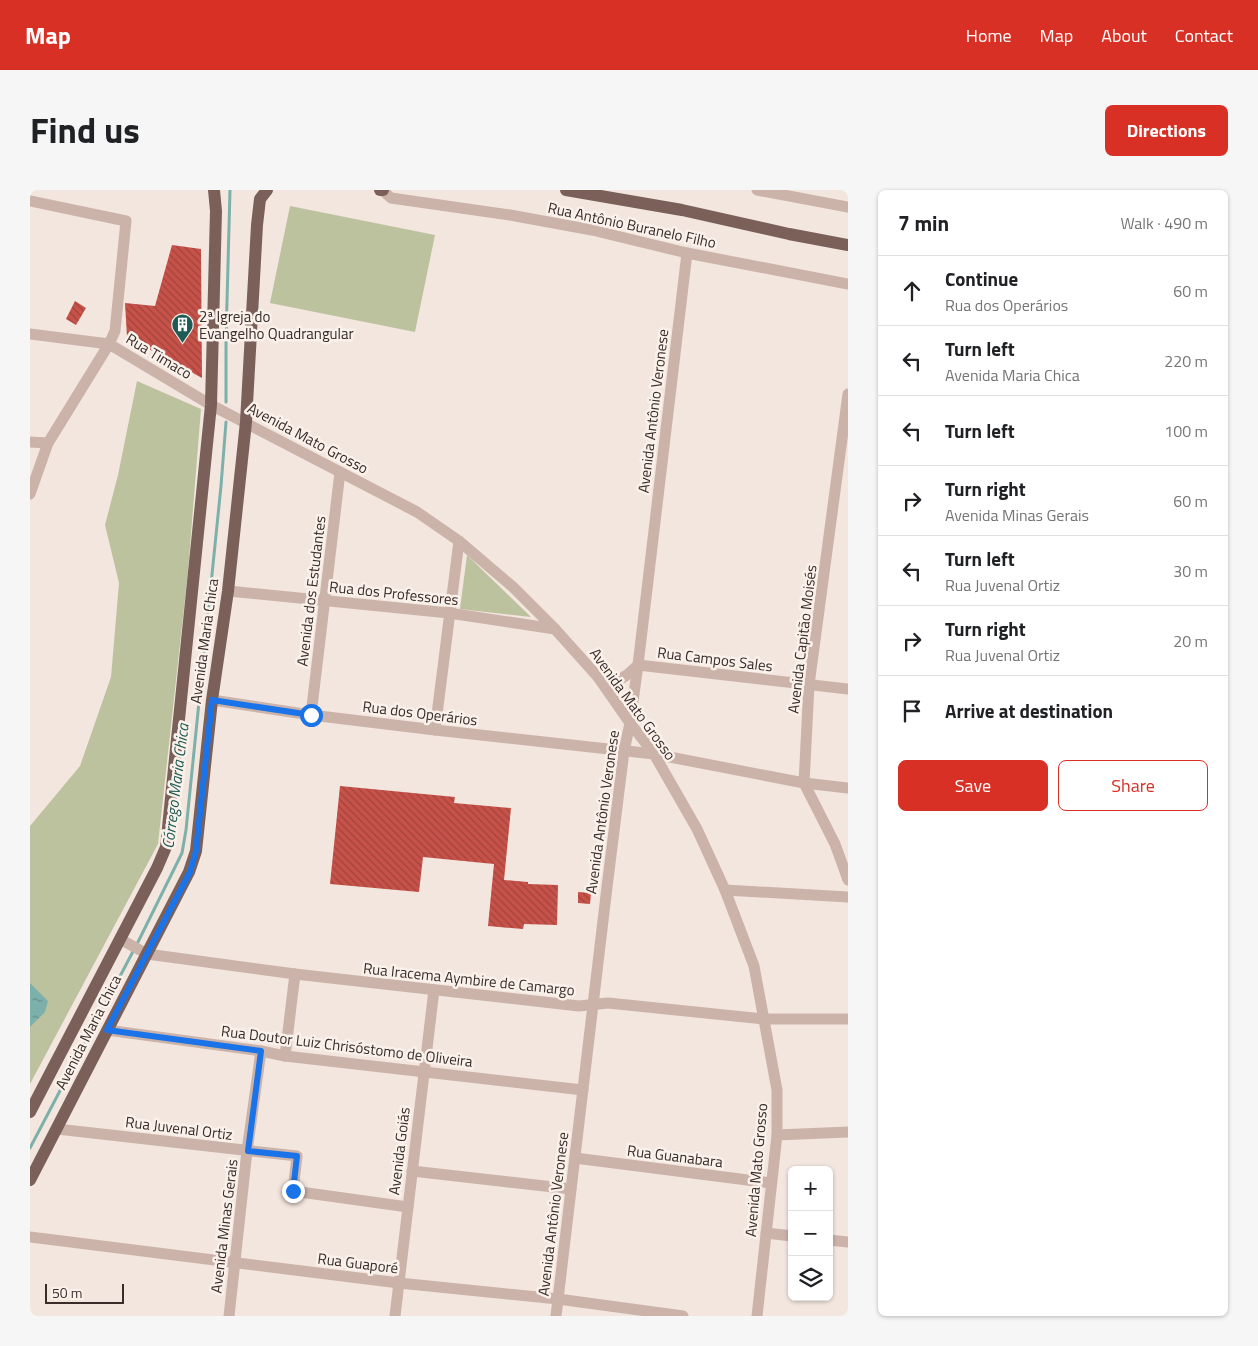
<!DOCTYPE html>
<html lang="en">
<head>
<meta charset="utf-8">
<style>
  body { margin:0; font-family:"Titillium Web",sans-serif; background:#f6f6f6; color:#202124 }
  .controls { position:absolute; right:15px; bottom:15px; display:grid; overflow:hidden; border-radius:8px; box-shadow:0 1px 4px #0004 }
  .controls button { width:45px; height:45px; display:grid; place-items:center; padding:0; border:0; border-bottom:1px solid #e0e0e0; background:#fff; color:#202124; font:25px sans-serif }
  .scale { position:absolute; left:15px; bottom:12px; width:79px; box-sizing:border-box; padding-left:5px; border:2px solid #392c29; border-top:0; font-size:14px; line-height:18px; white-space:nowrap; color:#392c29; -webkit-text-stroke:4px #faf1eb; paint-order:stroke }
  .stop { position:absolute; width:15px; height:15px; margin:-11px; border:4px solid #1a73e8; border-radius:50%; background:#fff }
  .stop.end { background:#1a73e8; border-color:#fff; box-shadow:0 1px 5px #0008 }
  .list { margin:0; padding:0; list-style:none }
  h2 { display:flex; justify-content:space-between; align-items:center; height:65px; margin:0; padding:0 20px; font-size:21px }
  h2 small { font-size:16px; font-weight:400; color:#757577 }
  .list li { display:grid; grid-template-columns:32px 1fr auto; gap:15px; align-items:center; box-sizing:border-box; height:70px; padding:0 20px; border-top:1px solid #e0e0e0 }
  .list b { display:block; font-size:19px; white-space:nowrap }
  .list p { margin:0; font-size:16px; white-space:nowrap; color:#757577 }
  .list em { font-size:16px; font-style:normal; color:#757577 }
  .actions { display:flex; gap:10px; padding:15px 20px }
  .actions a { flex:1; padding:11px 0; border:1px solid #d93025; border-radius:8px; text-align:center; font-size:18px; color:#d93025 }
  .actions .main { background:#d93025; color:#fff }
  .icon { flex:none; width:28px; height:28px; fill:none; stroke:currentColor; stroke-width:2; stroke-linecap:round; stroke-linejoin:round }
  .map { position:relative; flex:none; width:818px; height:1126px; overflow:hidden; border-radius:8px }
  header { display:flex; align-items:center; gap:30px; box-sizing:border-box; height:70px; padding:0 25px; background:#d93025; color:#fff }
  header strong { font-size:24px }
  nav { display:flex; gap:28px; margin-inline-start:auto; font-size:18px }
  .intro { display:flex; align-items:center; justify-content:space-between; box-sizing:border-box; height:120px; padding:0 30px }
  h1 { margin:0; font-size:35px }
  .button { padding:12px 22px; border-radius:8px; background:#d93025; color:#fff; font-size:18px; font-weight:700 }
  main { display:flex; gap:30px; padding:0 30px }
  aside { flex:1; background:#fff; border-radius:8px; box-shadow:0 1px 4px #0004 }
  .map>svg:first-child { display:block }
  .green { fill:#bcc29e }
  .water { fill:url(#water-ripples) }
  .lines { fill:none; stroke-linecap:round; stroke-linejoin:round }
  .stream { stroke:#7db0aa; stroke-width:3 }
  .building { fill:url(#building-back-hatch) }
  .minor { stroke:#cbb3aa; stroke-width:11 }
  .major { stroke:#7b605a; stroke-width:12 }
  .route { stroke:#1a73e8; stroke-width:6 }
  .labels { text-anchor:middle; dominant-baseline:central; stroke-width:5; stroke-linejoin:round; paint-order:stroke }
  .street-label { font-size:15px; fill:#392c29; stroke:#faf1eb }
  .poi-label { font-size:15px; fill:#392c29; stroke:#faf1eb; text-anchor:start }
  .water-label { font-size:16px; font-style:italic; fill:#1e5b54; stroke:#faf1eb }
</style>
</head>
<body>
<header>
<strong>Map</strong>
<nav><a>Home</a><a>Map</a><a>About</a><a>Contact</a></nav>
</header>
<div class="intro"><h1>Find us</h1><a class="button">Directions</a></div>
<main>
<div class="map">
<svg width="818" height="1126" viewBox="0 0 818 1126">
  <defs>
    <pattern id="water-ripples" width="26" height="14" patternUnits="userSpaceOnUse" patternTransform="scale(1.25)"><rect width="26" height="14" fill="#7db0aa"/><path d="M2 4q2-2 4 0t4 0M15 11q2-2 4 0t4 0" fill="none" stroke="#678f8a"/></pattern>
    <pattern id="building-back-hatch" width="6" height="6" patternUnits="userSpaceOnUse" patternTransform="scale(1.25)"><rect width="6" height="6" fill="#c65249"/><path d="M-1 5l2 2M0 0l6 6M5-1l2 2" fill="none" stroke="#a2443d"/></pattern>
  </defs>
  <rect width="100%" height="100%" fill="#f3e6de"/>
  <g class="green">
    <path d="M260,16l145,29 -20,97 -145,-29z"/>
    <path d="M107,191l64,28 -13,162 -30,273 -128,240v-258l50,-60 31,-89 8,-94 -14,-58 13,-50z"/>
    <path d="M437,365l64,62 -71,-8z"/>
  </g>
  <path class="water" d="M0,793l18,18 -3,11 -15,15z"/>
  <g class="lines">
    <g class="stream">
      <path d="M196,212v-63l4,-149"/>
      <path d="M0,958l109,-208 43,-87 4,-23 35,-344 5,-64"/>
    </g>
  </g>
  <g class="building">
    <path d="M142,55l29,4 1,129 -75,-41 -2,-34 30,3z"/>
    <path d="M45,111l11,7 -10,17 -10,-6z"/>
    <path d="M310,596l115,11 -1,6 57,5 -7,72 24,2v2l30,1 -1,40 -33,-1 -1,5 -35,-3 6,-62 -71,-7 -4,35 -89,-8z"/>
    <path d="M548,702l13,1 -1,11 -12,-1z"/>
  </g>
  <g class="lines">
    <g class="minor">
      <path d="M352,0l9,8 119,17 82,15 95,23 161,31"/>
      <path d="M727,0l91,17"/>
      <path d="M0,11l96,20 -11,110 -6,13 -61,99 -18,51"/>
      <path d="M0,144l79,10 102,61 206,107 42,29 54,46 42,42 43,48 32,46 24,31 43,75 28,61 29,76 23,124v45l-20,181"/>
      <path d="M818,204l-39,291 -5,98 31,61 13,36"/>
      <path d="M0,252l18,1"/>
      <path d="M198,401l221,22 106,16"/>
      <path d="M568,487l19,4 10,-6 11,-10 210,24"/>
      <path d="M182,510l99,15 124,15 219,24 150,29 44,5"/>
      <path d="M281,525l29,-243"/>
      <path d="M405,540l24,-189"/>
      <path d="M695,700l123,7"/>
      <path d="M90,749l27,15 148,20 284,32 29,-3 156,16h84"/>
      <path d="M77,840l154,21 24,5 298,34"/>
      <path d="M255,866l10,-82"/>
      <path d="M27,939l240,27 -4,35 115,16"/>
      <path d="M747,945l71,-3"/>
      <path d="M545,968l196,25"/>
      <path d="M382,981l159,18"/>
      <path d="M736,1043l26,3"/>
      <path d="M0,1047l369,46 159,16 125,17"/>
      <path d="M799,1050l19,2"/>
      <path d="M199,1126l18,-165 14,-100"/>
      <path d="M365,1126l39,-326"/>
      <path d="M526,1126l51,-429 17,-136 6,-28 8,-58 49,-412"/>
    </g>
    <g class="major">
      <path d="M350,0h3"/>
      <path d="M536,0l116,20 107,24 59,11"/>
      <path d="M0,922l127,-244 9,-21 45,-442 5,-194 -2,-21"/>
      <path d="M0,990l159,-308 7,-21 16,-151 16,-109 18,-169 11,-197 3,-26 7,-9"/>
    </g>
  </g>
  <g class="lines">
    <path class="route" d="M263,1001l4,-35 -49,-5 13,-100 -154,-21 83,-158 6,-21 16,-151 99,15"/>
  </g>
  <defs>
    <symbol id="building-pin" viewBox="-11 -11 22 30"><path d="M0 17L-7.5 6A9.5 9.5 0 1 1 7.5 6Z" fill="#1e5b54" stroke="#faf1eb"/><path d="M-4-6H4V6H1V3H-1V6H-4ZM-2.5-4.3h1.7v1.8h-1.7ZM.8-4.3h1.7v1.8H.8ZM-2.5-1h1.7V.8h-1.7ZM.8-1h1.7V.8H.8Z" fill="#fff"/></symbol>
  </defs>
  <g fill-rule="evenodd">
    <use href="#building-pin" x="140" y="122" width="25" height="34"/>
  </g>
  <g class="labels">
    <g class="street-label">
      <text transform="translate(602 35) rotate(12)">Rua Antônio Buranelo Filho</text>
      <text transform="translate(129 166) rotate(31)">Rua Timaco</text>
      <text transform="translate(623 221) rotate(-83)">Avenida Antônio Veronese</text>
      <text transform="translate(278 248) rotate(28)">Avenida Mato Grosso</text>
      <text transform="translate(281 401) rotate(-83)">Avenida dos Estudantes</text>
      <text transform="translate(364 403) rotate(6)">Rua dos Professores</text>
      <text transform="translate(772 449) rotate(-83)">Avenida Capitão Moisés</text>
      <text transform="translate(174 451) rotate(-82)">Avenida Maria Chica</text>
      <text transform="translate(685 469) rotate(7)">Rua Campos Sales</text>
      <text transform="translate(603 514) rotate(54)">Avenida Mato Grosso</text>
      <text transform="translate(390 523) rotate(7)">Rua dos Operários</text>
      <text transform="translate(572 622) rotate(-82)">Avenida Antônio Veronese</text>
      <text transform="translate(439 789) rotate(6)">Rua Iracema Aymbire de Camargo</text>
      <text transform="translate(58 842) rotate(-63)">Avenida Maria Chica</text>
      <text transform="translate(317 856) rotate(7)">Rua Doutor Luiz Chrisóstomo de Oliveira</text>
      <text transform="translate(149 938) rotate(7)">Rua Juvenal Ortiz</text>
      <text transform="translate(369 961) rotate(-83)">Avenida Goiás</text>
      <text transform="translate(645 966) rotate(7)">Rua Guanabara</text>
      <text transform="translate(726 980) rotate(-85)">Avenida Mato Grosso</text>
      <text transform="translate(523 1024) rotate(-83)">Avenida Antônio Veronese</text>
      <text transform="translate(194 1036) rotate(-83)">Avenida Minas Gerais</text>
      <text transform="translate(328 1073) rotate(7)">Rua Guaporé</text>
    </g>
    <g class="poi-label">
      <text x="169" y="126">2ª Igreja do<tspan x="169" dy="17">Evangelho Quadrangular</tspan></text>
    </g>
    <g class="water-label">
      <text transform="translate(145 596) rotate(-83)">Córrego Maria Chica</text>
    </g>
  </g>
</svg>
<div class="controls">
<button>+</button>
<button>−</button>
<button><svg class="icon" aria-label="layers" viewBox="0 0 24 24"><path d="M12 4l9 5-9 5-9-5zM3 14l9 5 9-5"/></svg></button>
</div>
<div class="scale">50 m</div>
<div class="stop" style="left:281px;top:525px"></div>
<div class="stop end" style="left:263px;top:1001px"></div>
</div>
<aside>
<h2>7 min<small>Walk · 490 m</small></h2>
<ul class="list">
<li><svg class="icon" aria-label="ahead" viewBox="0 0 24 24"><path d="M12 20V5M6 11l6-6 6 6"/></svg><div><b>Continue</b><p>Rua dos Operários</p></div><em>60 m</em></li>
<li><svg class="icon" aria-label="left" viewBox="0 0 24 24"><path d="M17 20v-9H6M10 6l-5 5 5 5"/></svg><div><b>Turn left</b><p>Avenida Maria Chica</p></div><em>220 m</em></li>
<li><svg class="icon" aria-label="left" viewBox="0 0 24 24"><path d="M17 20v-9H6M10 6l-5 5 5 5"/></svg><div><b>Turn left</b></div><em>100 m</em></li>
<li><svg class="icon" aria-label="right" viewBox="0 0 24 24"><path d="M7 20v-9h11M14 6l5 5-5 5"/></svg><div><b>Turn right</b><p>Avenida Minas Gerais</p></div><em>60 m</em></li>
<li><svg class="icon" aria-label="left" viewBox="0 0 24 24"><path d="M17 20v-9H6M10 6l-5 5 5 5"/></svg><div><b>Turn left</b><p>Rua Juvenal Ortiz</p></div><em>30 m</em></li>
<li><svg class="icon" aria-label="right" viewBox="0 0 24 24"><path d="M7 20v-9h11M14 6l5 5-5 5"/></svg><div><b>Turn right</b><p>Rua Juvenal Ortiz</p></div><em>20 m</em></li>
<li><svg class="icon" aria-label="arrive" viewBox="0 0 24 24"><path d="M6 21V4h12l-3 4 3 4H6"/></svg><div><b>Arrive at destination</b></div></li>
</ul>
<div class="actions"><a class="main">Save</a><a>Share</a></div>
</aside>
</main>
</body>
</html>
